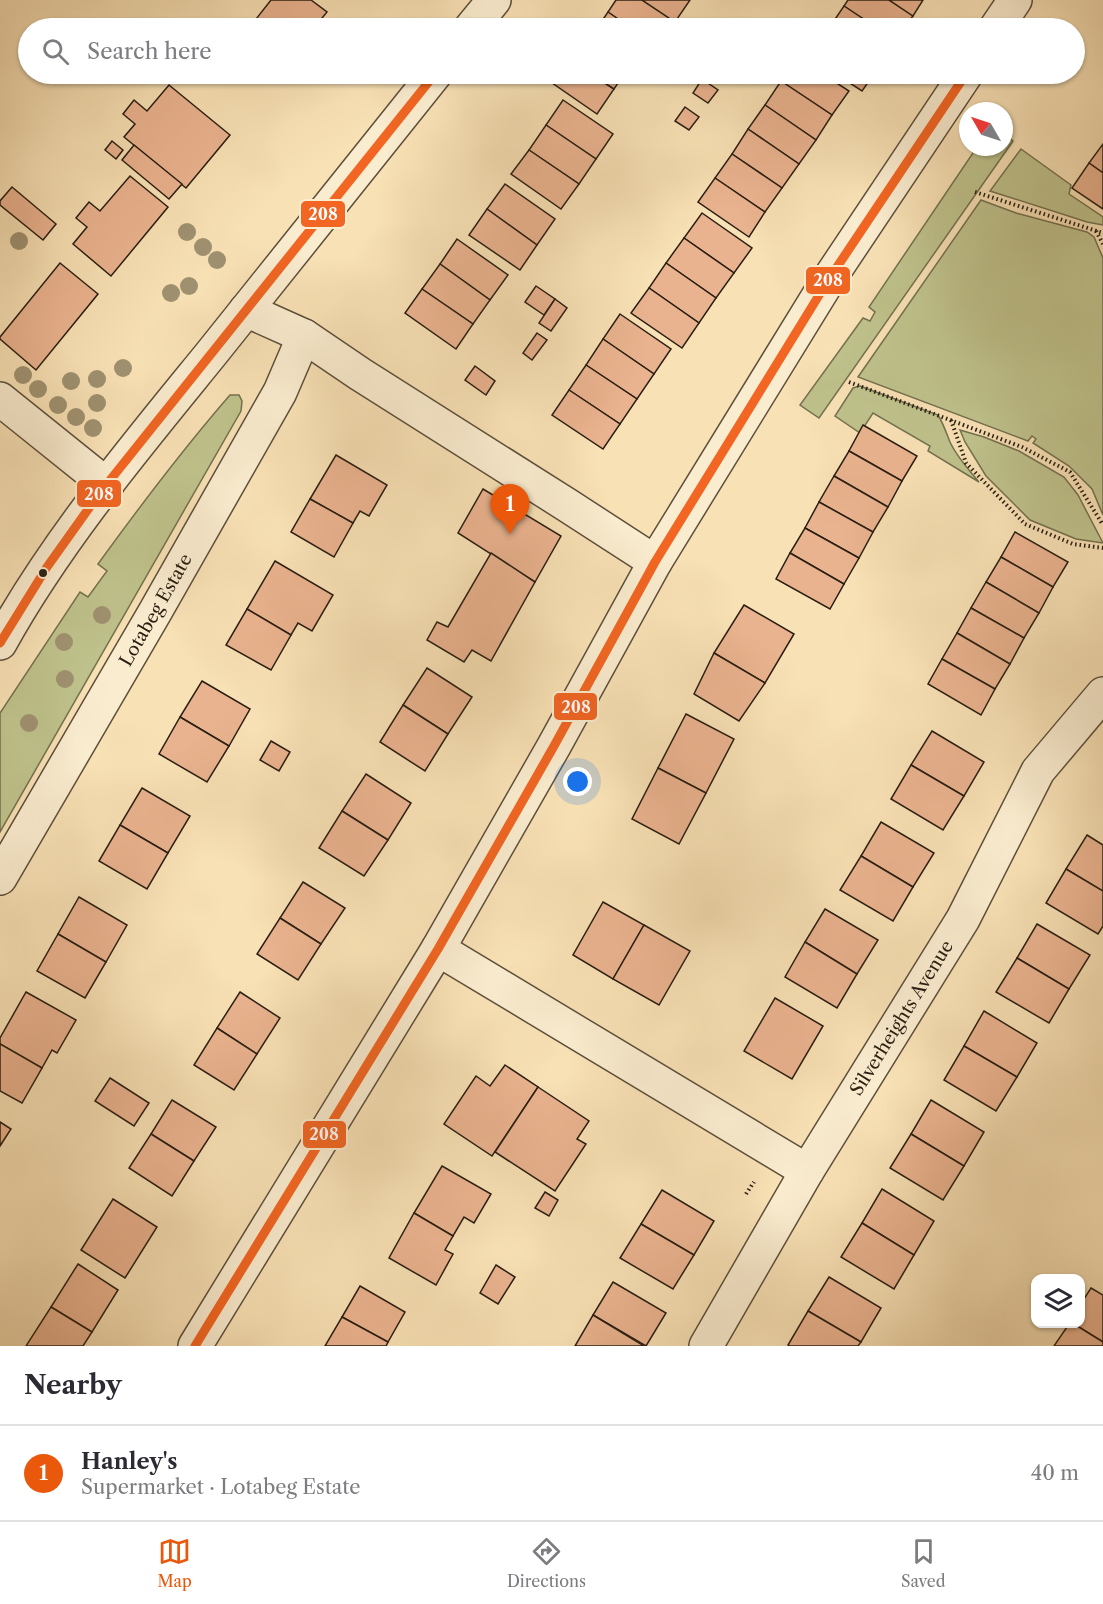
<!DOCTYPE html>
<html lang="en">
<head>
<meta charset="utf-8">
<style>
  body { margin:0; font-family:"Libre Caslon Text",serif; background:#f7f7f7; color:#2b2b33 }
  .controls { position:absolute; right:18px; bottom:18px; display:grid; overflow:hidden; border-radius:12px; box-shadow:0 2px 4px #0004 }
  .controls button { width:54px; height:54px; display:grid; place-items:center; padding:0; border:0; border-bottom:2px solid #e1e1e2; background:#fff; color:#2b2b33; font:30px sans-serif }
  .compass { position:absolute; left:959px; top:102px; width:54px; height:54px; border-radius:50%; background:#fff; box-shadow:0 2px 4px #0004; rotate:309deg }
  .you { position:absolute; left:578px; top:782px; width:21px; height:21px; margin:-15px; border:4px solid #fff; border-radius:50%; background:#1a73e8; box-shadow:0 0 0 9px #1a73e833 }
  .badge { display:grid; place-items:center; width:39px; height:39px; border-radius:50%; background:#ea580c; color:#fff; font-size:20px; font-weight:700 }
  .pin { position:absolute; translate:-50% -50px; filter:drop-shadow(0 2px 3px #0008) }
  .pin::after { content:''; position:absolute; top:32px; width:21px; height:18px; background:inherit; clip-path:polygon(0 0,100% 0,50% 100%) }
  .list { margin:0; padding:0; list-style:none }
  h2 { display:flex; justify-content:space-between; align-items:center; height:78px; margin:0; padding:0 24px; font-size:26px }
  h2 small { font-size:20px; font-weight:400; color:#7c7c81 }
  .list li { display:grid; grid-template-columns:39px 1fr auto; gap:18px; align-items:center; box-sizing:border-box; height:96px; padding:0 24px; border-top:2px solid #e1e1e2 }
  .list b { display:block; font-size:22px; white-space:nowrap }
  .list p { margin:0; font-size:20px; white-space:nowrap; color:#7c7c81 }
  .list em { font-size:20px; font-style:normal; color:#7c7c81 }
  .icon { flex:none; width:33px; height:33px; fill:none; stroke:currentColor; stroke-width:2; stroke-linecap:round; stroke-linejoin:round }
  .map { position:relative; flex:none; width:1103px; height:1346px; overflow:hidden }
  .search { position:absolute; background:#fff; box-shadow:0 2px 4px #0004; left:18px; right:18px; top:18px; height:66px; display:flex; align-items:center; gap:15px; box-sizing:border-box; padding:0 21px; border-radius:33px; color:#7c7c81; font-size:22px }
  .sheet { height:174px; background:#fff }
  nav { display:flex; justify-content:space-around; align-items:center; box-sizing:border-box; height:84px; border-top:2px solid #e1e1e2; background:#fff; font-size:16px; color:#7c7c81 }
  nav a { display:grid; justify-items:center; gap:3px }
  nav .on { color:#ea580c }
  .map>svg:first-child { display:block }
  .green { fill:#bfc28c; stroke:#74704f; stroke-width:1.5 }
  .building { fill:#eab38f; stroke:#291e12; stroke-width:1.5 }
  .lines { fill:none; stroke-linecap:round; stroke-linejoin:round }
  .street-casing { stroke:#5d4f3b; stroke-width:36 }
  .path { stroke:#291e12; stroke-width:4; stroke-dasharray:1.5 3; stroke-linecap:butt }
  .street { stroke:#faeccf; stroke-width:33 }
  .bus-1-casing { stroke:#faeccf; stroke-width:14 }
  .bus-1 { stroke:#f26522; stroke-width:9 }
  .tree { fill:#9f9170 }
  .bus-dot { fill:#291e12; stroke:#faeccf; stroke-width:2 }
  .labels { text-anchor:middle; dominant-baseline:central; stroke-width:4.5; stroke-linejoin:round; paint-order:stroke }
  .street-label { font-size:18px; fill:#291e12; stroke:#faeccf }
  .line-badge { stroke:#faeccf; stroke-width:2 }
  .badge-label { font-size:16px; text-anchor:middle; font-weight:bold; fill:#fff }
</style>
</head>
<body>
<div class="map">
<svg width="1103" height="1346" viewBox="0 0 1103 1346">
  <rect width="100%" height="100%" fill="#f8e1b5"/>
  <filter id="stains"><feTurbulence type="fractalNoise" baseFrequency=".00333" numOctaves="4"/><feColorMatrix values="0 0 0 0 .2 0 0 0 0 .09 0 0 0 0 .02 0 0 0 .5 -.17"/></filter>
  <radialGradient id="worn" r=".72"><stop offset=".6" stop-color="#630" stop-opacity="0"/><stop offset="1" stop-color="#630" stop-opacity=".3"/></radialGradient>
  <g class="green">
    <path d="M1004,133l9,8 -194,277 -19,-13 63,-87 7,3 5,-9 -6,-5 108,-160h27z"/>
    <path d="M1021,149l50,36 -2,9 34,23v8l-16,-3 -97,-31z"/>
    <path d="M981,200l35,13 71,19 7,5 9,21v257l-11,-26 -23,-23 -36,-23 3,-4 -4,-3 -4,5 -170,-64z"/>
    <path d="M860,386l78,29c5,8 8,17 12,27 7,15 18,27 29,40l-51,-31 2,-5 -57,-33 -13,20 -25,-17 18,-28z"/>
    <path d="M230,395h9l3,6 -1,10 -241,421v-119l80,-121 8,5 19,-26 -9,-7c42,-58 85,-115 132,-169z"/>
    <path d="M960,430l24,7 35,14 45,26 14,18 25,48 -27,-4 -46,-19 -44,-44 -21,-34z"/>
  </g>
  <g class="building">
    <path d="M271,0h40l16,12 -13,16h-65z"/>
    <path d="M616,0h26l33,22 -4,6h-40l-23,-16z"/>
    <path d="M642,0h48l-15,22z"/>
    <path d="M848,0h41l24,16 -9,12h-27l-33,-22z"/>
    <path d="M889,0h34l-10,16z"/>
    <path d="M844,6l33,22h-48z"/>
    <path d="M608,12l23,16h-34z"/>
    <path d="M548,74h43l23,15 -17,25 -52,-36z"/>
    <path d="M591,74h33l-10,15z"/>
    <path d="M715,74h16l-5,7z"/>
    <path d="M786,74h37l26,17 -17,24 -51,-34z"/>
    <path d="M836,74h38l-12,17z"/>
    <path d="M702,79l16,11 -10,13 -15,-10z"/>
    <path d="M781,81l51,34 -16,25 -51,-35z"/>
    <path d="M169,85l61,50 -44,53 -62,-51 11,-13 -12,-10 11,-14 13,11z"/>
    <path d="M563,100l50,34 -17,25 -50,-34z"/>
    <path d="M765,105l51,35 -17,24 -51,-35z"/>
    <path d="M685,107l14,10 -10,13 -14,-9z"/>
    <path d="M546,125l50,34 -17,25 -50,-34z"/>
    <path d="M748,129l51,35 -17,24 -50,-34z"/>
    <path d="M112,141l11,9 -7,9 -11,-9z"/>
    <path d="M1103,144v29l-14,-10z"/>
    <path d="M134,145l48,39 -13,15 -47,-39z"/>
    <path d="M529,150l50,34 -18,25 -50,-35z"/>
    <path d="M732,154l50,34 -17,24 -50,-34z"/>
    <path d="M1089,163l14,10v36l-31,-21z"/>
    <path d="M130,176l38,31 -57,69 -38,-32 14,-17 -11,-9 13,-16 11,9z"/>
    <path d="M715,178l50,34 -16,25 -51,-35z"/>
    <path d="M505,184l50,35 -18,26 -50,-36z"/>
    <path d="M12,187l44,37 -13,16 -43,-35v-4z"/>
    <path d="M487,209l50,36 -17,25 -51,-35z"/>
    <path d="M702,213l50,35 -18,25 -50,-35z"/>
    <path d="M684,238l50,35 -18,25 -50,-35z"/>
    <path d="M457,239l51,36 -18,25 -50,-36z"/>
    <path d="M60,263l38,31 -62,76 -36,-31v-2z"/>
    <path d="M666,263l50,35 -17,25 -50,-35z"/>
    <path d="M440,264l50,36 -17,24 -51,-35z"/>
    <path d="M536,286l19,13 -11,16 -19,-13z"/>
    <path d="M649,288l50,35 -17,25 -51,-35z"/>
    <path d="M422,289l51,35 -17,25 -51,-36z"/>
    <path d="M555,299l12,9 -16,23 -12,-8z"/>
    <path d="M620,314l51,35 -17,25 -51,-35z"/>
    <path d="M537,333l10,7 -15,20 -9,-7z"/>
    <path d="M603,339l51,35 -17,25 -51,-34z"/>
    <path d="M586,365l51,34 -17,25 -51,-34z"/>
    <path d="M475,366l20,15 -9,14 -21,-15z"/>
    <path d="M569,390l51,34 -17,25 -51,-34z"/>
    <path d="M863,425l54,31 -15,25 -53,-30z"/>
    <path d="M849,451l53,30 -14,26 -54,-31z"/>
    <path d="M336,455l51,30 -18,31 -9,-5 -7,12 -43,-24z"/>
    <path d="M834,476l54,31 -15,25 -54,-30z"/>
    <path d="M483,489l78,47 -26,46 -77,-49z"/>
    <path d="M310,499l43,24 -19,34 -43,-25z"/>
    <path d="M819,502l54,30 -14,26 -54,-30z"/>
    <path d="M805,528l54,30 -15,26 -54,-31z"/>
    <path d="M1015,532l53,30 -15,25 -52,-30z"/>
    <path d="M491,553l44,29 -44,79 -19,-11 -8,12 -37,-22 10,-18 11,5z"/>
    <path d="M790,553l54,31 -14,25 -54,-30z"/>
    <path d="M1001,557l52,30 -14,26 -53,-31z"/>
    <path d="M275,561l58,34 -21,36 -14,-8 -7,12 -44,-26z"/>
    <path d="M986,582l53,31 -15,25 -53,-30z"/>
    <path d="M744,605l50,29 -29,49 -51,-30z"/>
    <path d="M971,608l53,30 -14,26 -53,-31z"/>
    <path d="M247,609l44,26 -20,35 -45,-25z"/>
    <path d="M957,633l53,31 -15,25 -53,-30z"/>
    <path d="M714,653l51,30 -26,38 -45,-27z"/>
    <path d="M942,659l53,30 -14,26 -53,-31z"/>
    <path d="M427,668l45,29 -24,37 -45,-29z"/>
    <path d="M202,681l48,28 -21,37 -49,-29z"/>
    <path d="M403,705l45,29 -23,37 -45,-29z"/>
    <path d="M686,714l48,25 -28,54 -48,-25z"/>
    <path d="M180,717l49,29 -22,36 -48,-28z"/>
    <path d="M932,731l52,31 -20,34 -53,-31z"/>
    <path d="M271,741l19,11 -11,19 -19,-11z"/>
    <path d="M911,765l53,31 -21,34 -52,-31z"/>
    <path d="M658,768l48,25 -27,51 -47,-25z"/>
    <path d="M366,774l45,29 -23,37 -46,-29z"/>
    <path d="M142,788l48,28 -22,37 -48,-28z"/>
    <path d="M342,811l46,29 -24,36 -45,-28z"/>
    <path d="M881,822l53,31 -21,34 -52,-31z"/>
    <path d="M120,825l48,28 -21,36 -48,-28z"/>
    <path d="M1087,835l16,10v46l-37,-22z"/>
    <path d="M861,856l52,31 -20,34 -53,-31z"/>
    <path d="M1066,869l37,22v35l-5,8 -52,-31z"/>
    <path d="M303,882l42,26 -24,36 -41,-26z"/>
    <path d="M79,897l48,28 -21,37 -48,-28z"/>
    <path d="M603,902l41,23 -31,54 -40,-24z"/>
    <path d="M825,909l53,31 -21,34 -52,-32z"/>
    <path d="M280,918l41,26 -23,36 -41,-26z"/>
    <path d="M1037,924l53,31 -21,34 -52,-31z"/>
    <path d="M644,925l46,26 -31,54 -46,-26z"/>
    <path d="M58,934l48,28 -21,36 -48,-27z"/>
    <path d="M805,942l52,32 -20,34 -52,-31z"/>
    <path d="M1017,958l52,31 -20,34 -53,-31z"/>
    <path d="M26,992l50,28 -19,33 -5,-3 -10,18 -42,-24v-6z"/>
    <path d="M240,992l40,26 -23,36 -40,-26z"/>
    <path d="M775,998l48,28 -31,53 -48,-28z"/>
    <path d="M984,1011l53,32 -20,34 -53,-31z"/>
    <path d="M217,1028l40,26 -23,36 -40,-25z"/>
    <path d="M0,1044l42,24 -20,35 -22,-12z"/>
    <path d="M964,1046l53,31 -21,34 -52,-31z"/>
    <path d="M505,1065l33,22 -46,69 -48,-32 32,-48 14,10z"/>
    <path d="M110,1078l39,25 -15,23 -39,-25z"/>
    <path d="M538,1087l51,34 -12,18 9,5 -31,47 -60,-39z"/>
    <path d="M172,1100l44,27 -22,34 -43,-27z"/>
    <path d="M931,1100l53,32 -20,34 -53,-32z"/>
    <path d="M0,1122l11,7 -11,17z"/>
    <path d="M151,1134l43,27 -22,35 -43,-28z"/>
    <path d="M911,1134l53,32 -21,34 -53,-32z"/>
    <path d="M442,1166l49,28 -17,29 -10,-6 -11,19 -39,-23z"/>
    <path d="M882,1189l52,32 -20,34 -52,-32z"/>
    <path d="M662,1190l52,31 -20,34 -53,-31z"/>
    <path d="M545,1192l13,8 -9,16 -14,-8z"/>
    <path d="M113,1199l44,28 -32,51 -44,-28z"/>
    <path d="M414,1213l39,23 -8,14 8,4 -17,31 -47,-27z"/>
    <path d="M862,1223l52,32 -20,34 -53,-32z"/>
    <path d="M641,1224l53,31 -21,34 -53,-31z"/>
    <path d="M78,1264l40,26 -26,42 -41,-25z"/>
    <path d="M496,1265l19,12 -17,27 -18,-11z"/>
    <path d="M829,1277l52,31 -20,34 -53,-31z"/>
    <path d="M613,1282l53,31 -20,33 -53,-31z"/>
    <path d="M360,1286l45,26 -17,30 -46,-25z"/>
    <path d="M1091,1288l12,7v47l-29,-18h6v-19z"/>
    <path d="M51,1307l41,25 -9,14h-57z"/>
    <path d="M808,1311l53,31 -3,4h-68l-2,-1z"/>
    <path d="M593,1315l51,31h-69z"/>
    <path d="M342,1317l46,25 -2,4h-61z"/>
    <path d="M1069,1324h5l29,18v4h-49z"/>
  </g>
  <g class="lines">
    <defs>
      <g id="street">
        <path d="M471,28l23,-28"/>
        <path d="M996,28l19,-28"/>
        <path d="M246,310l58,26 56,38 207,131 88,57"/>
        <path d="M0,399l107,86"/>
        <path d="M0,643c57,-103 137,-198 211,-289 75,-93 149,-187 224,-280"/>
        <path id="s1" d="M0,878l155,-266 125,-220 24,-56"/>
        <path d="M438,949l369,222"/>
        <path d="M195,1346l243,-397 116,-203 101,-184 174,-283 137,-205"/>
        <path id="s2" d="M706,1346l101,-175 156,-252 75,-148 65,-77"/>
      </g>
    </defs>
    <use href="#street" class="street-casing"/>
    <g class="path">
      <path d="M975,192l128,41"/>
      <path d="M1096,231l7,13"/>
      <path d="M849,382l173,65 48,25 33,53"/>
      <path d="M951,420l15,43 59,61 48,20 30,4"/>
      <path d="M746,1194l8,-12"/>
    </g>
    <use href="#street" class="street"/>
    <defs>
      <g id="bus-1">
        <path d="M0,643l47,-76 52,-73 336,-420"/>
        <path d="M195,1346l243,-397 116,-203 101,-184 174,-283 137,-205"/>
      </g>
    </defs>
    <use href="#bus-1" class="bus-1-casing"/>
    <use href="#bus-1" class="bus-1"/>
  </g>
  <g class="tree">
    <circle cx="187" cy="232" r="9"/>
    <circle cx="19" cy="241" r="9"/>
    <circle cx="203" cy="247" r="9"/>
    <circle cx="217" cy="260" r="9"/>
    <circle cx="189" cy="286" r="9"/>
    <circle cx="171" cy="293" r="9"/>
    <circle cx="123" cy="368" r="9"/>
    <circle cx="23" cy="375" r="9"/>
    <circle cx="97" cy="379" r="9"/>
    <circle cx="71" cy="381" r="9"/>
    <circle cx="38" cy="389" r="9"/>
    <circle cx="97" cy="403" r="9"/>
    <circle cx="58" cy="405" r="9"/>
    <circle cx="76" cy="417" r="9"/>
    <circle cx="93" cy="428" r="9"/>
    <circle cx="102" cy="615" r="9"/>
    <circle cx="64" cy="642" r="9"/>
    <circle cx="65" cy="679" r="9"/>
    <circle cx="29" cy="723" r="9"/>
  </g>
  <circle class="bus-dot" cx="43" cy="573" r="5"/>
  <g class="labels">
    <g class="street-label">
      <text stroke="none"><textPath href="#s1" startOffset="310">Lotabeg Estate</textPath></text>
      <text stroke="none"><textPath href="#s2" startOffset="382">Silverheights Avenue</textPath></text>
    </g>
  </g>
  <g class="line-badge">
    <rect x="300" y="200" width="46" height="28" rx="6" fill="#f26522"/>
    <rect x="805" y="266" width="46" height="29" rx="6" fill="#f26522"/>
    <rect x="76" y="479" width="46" height="29" rx="6" fill="#f26522"/>
    <rect x="553" y="692" width="45" height="29" rx="6" fill="#f26522"/>
    <rect x="302" y="1120" width="45" height="29" rx="6" fill="#f26522"/>
  </g>
  <g class="badge-label">
    <text x="323" y="220">208</text>
    <text x="828" y="286">208</text>
    <text x="99" y="500">208</text>
    <text x="576" y="713">208</text>
    <text x="324" y="1140">208</text>
  </g>
  <rect width="100%" height="100%" filter="url(#stains)"/>
  <rect width="100%" height="100%" fill="url(#worn)"/>
</svg>
<div class="controls">
<button><svg class="icon" aria-label="layers" viewBox="0 0 24 24"><path d="M12 4l9 5-9 5-9-5zM3 14l9 5 9-5"/></svg></button>
</div>
<svg class="compass" viewBox="-18 -18 36 36"><path d="M0-13l5 13h-10z" fill="#e53935"/><path d="M0 13l5-13h-10z" fill="#7c7c81"/></svg>
<div class="you"></div>
<div class="pin badge" style="left:510px;top:534px">1</div>
<div class="search"><svg class="icon" aria-label="search" viewBox="0 0 24 24"><circle cx="10" cy="10" r="6"/><path d="M15 15l6 6"/></svg>Search here</div>
</div>
<section class="sheet">
<h2>Nearby<small></small></h2>
<ul class="list">
<li><span class="badge">1</span><div><b>Hanley's</b><p>Supermarket · Lotabeg Estate</p></div><em>40 m</em></li>
</ul>
</section>
<nav>
<a class="on"><svg class="icon" aria-label="map" viewBox="0 0 24 24"><path d="M3 6l6-2 6 2 6-2v14l-6 2-6-2-6 2zM9 4v14M15 6v14"/></svg>Map</a>
<a><svg class="icon" aria-label="directions" viewBox="0 0 24 24"><path d="M12 3l9 9-9 9-9-9zM9 14v-3h6M13 9l2 2-2 2"/></svg>Directions</a>
<a><svg class="icon" aria-label="saved" viewBox="0 0 24 24"><path d="M7 4h10v16l-5-4-5 4z"/></svg>Saved</a>
</nav>
</body>
</html>
